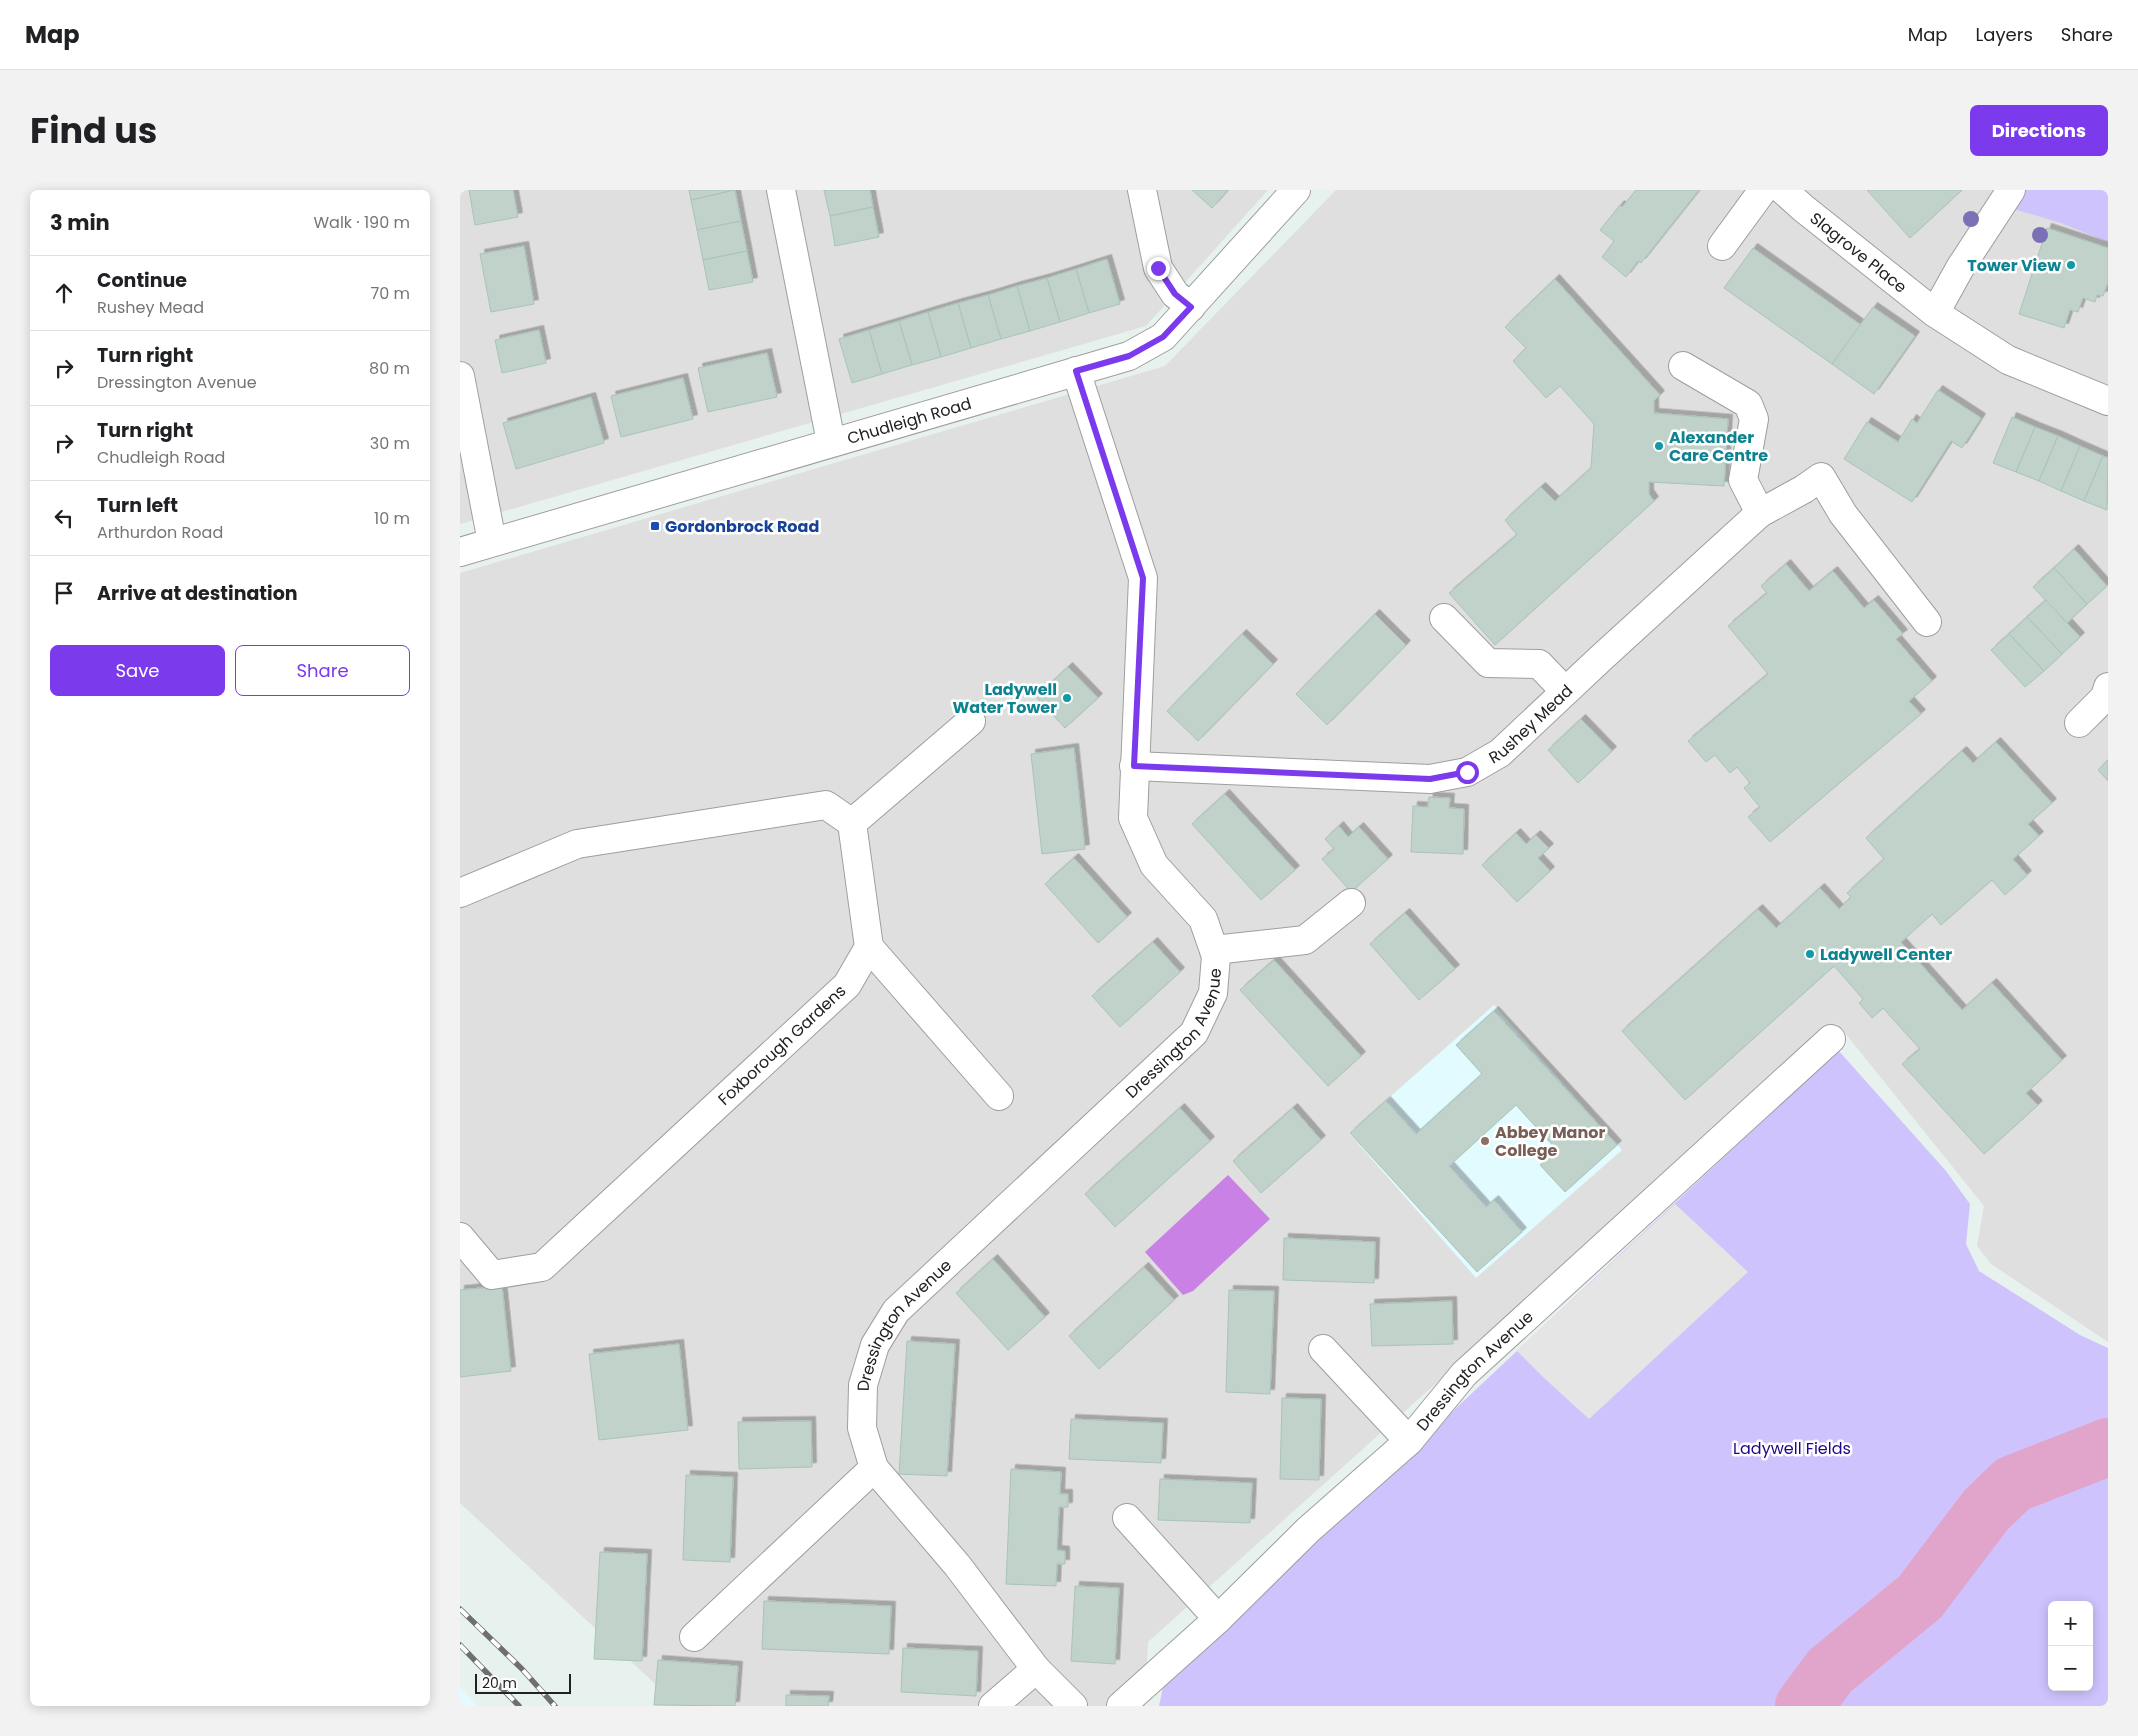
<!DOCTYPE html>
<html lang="en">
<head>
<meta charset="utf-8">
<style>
  body { margin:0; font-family:Poppins,sans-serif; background:#f2f2f2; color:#202124 }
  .controls { position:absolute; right:15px; bottom:15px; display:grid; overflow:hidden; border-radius:8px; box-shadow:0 2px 12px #0003 }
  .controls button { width:45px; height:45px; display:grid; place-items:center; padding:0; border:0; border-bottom:1px solid #e0e0e0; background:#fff; color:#202124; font:25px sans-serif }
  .scale { position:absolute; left:15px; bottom:12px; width:96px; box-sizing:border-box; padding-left:5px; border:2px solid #212121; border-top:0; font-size:14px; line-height:18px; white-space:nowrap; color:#212121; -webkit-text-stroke:4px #fff; paint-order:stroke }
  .stop { position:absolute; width:15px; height:15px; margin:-11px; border:4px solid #7c3aed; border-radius:50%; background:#fff }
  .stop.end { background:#7c3aed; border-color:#fff; box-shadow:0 1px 5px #0008 }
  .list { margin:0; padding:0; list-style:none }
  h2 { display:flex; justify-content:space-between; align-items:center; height:65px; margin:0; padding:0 20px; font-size:21px }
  h2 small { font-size:16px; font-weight:400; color:#757577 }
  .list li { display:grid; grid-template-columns:32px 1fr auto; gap:15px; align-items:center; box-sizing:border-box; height:75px; padding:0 20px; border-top:1px solid #e0e0e0 }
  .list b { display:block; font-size:19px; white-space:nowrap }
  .list p { margin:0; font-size:16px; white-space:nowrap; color:#757577 }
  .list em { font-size:16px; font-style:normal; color:#757577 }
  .actions { display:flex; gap:10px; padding:15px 20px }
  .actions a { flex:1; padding:11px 0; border:1px solid #7c3aed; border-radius:8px; text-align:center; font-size:18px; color:#7c3aed }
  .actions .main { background:#7c3aed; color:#fff }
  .icon { flex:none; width:28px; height:28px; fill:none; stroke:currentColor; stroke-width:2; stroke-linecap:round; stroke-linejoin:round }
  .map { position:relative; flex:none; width:1648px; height:1516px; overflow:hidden; border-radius:8px }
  header { display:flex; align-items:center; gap:30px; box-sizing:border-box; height:70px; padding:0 25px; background:#fff; border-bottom:1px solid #e0e0e0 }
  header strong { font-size:24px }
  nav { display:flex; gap:28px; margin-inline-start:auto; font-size:18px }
  .intro { display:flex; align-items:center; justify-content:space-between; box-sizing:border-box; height:120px; padding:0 30px }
  h1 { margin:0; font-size:35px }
  .button { padding:12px 22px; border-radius:8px; background:#7c3aed; color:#fff; font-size:18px; font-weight:700 }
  main { display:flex; gap:30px; padding:0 30px }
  aside { flex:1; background:#fff; border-radius:8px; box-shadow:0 2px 12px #0003 }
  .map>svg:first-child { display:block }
  .residential { fill:#dedfde }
  .education { fill:#e2fbff }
  .park { fill:#cfc3fd; fill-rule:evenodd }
  .pitch { fill:#ca81e5 }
  .parking { fill:#e5e5e5 }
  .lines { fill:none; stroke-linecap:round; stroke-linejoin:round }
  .river { stroke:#e1a5cc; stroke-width:58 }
  .building { fill:#c0d2ca; stroke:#a8c4b8; filter:url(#shadow) }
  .minor-casing { stroke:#9e9e9e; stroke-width:30 }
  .minor { stroke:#fff; stroke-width:28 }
  .rail-casing { stroke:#6f6f6f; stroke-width:5.5 }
  .rail { stroke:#fff; stroke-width:4; stroke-dasharray:11; stroke-linecap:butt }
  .tree { fill:#7a70b6 }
  .route { stroke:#7c3aed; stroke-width:6 }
  .culture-dot { fill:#0f9aa8; stroke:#fff; stroke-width:2 }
  .transit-dot { fill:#1a4fb4; stroke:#fff; stroke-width:2 }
  .education-dot { fill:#8d6e63; stroke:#fff; stroke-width:2 }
  .labels { text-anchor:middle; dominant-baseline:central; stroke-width:5; stroke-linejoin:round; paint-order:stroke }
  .street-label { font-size:16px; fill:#212121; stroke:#fff }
  .culture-label { font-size:16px; font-weight:bold; fill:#0d838f; stroke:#fff; text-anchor:end }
  .transit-label { font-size:16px; font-weight:bold; fill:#164399; stroke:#fff; text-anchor:start }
  .education-label { font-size:16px; font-weight:bold; fill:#785e54; stroke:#fff; text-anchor:start }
  .park-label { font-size:16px; fill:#200588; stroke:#fff }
</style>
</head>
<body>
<header>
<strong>Map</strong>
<nav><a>Map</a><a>Layers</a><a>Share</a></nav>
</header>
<div class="intro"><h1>Find us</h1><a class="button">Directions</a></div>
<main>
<aside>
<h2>3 min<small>Walk · 190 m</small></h2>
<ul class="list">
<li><svg class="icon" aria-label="ahead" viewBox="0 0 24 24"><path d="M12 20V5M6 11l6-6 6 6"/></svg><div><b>Continue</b><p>Rushey Mead</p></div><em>70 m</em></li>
<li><svg class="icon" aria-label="right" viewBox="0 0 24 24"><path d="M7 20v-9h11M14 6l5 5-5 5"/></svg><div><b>Turn right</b><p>Dressington Avenue</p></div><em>80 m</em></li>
<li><svg class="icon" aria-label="right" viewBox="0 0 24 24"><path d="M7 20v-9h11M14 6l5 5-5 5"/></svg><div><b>Turn right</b><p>Chudleigh Road</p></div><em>30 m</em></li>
<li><svg class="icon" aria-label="left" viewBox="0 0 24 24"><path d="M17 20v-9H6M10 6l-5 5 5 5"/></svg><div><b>Turn left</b><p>Arthurdon Road</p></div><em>10 m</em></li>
<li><svg class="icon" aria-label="arrive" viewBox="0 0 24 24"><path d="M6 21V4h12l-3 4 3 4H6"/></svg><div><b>Arrive at destination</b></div></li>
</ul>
<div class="actions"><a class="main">Save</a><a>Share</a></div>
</aside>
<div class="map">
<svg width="1648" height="1516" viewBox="0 0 1648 1516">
  <defs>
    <filter id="shadow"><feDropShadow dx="4.5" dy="-4.5" stdDeviation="0" flood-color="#0004"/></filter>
  </defs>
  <rect width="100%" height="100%" fill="#e7f2ef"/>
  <g class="residential">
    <path d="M0,0h808l-122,136 -686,198z"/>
    <path d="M876,0h772v1152l-117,-78 -14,-18 7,-40 -147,-183 -689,619 -3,64h-466l-219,-203v-930l705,-207z"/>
  </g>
  <g class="education">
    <path d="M1034,815l128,145 -146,128 -127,-145z"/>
    <path d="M0,1497l18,19h-18z"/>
  </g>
  <g class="park">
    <path d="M1556,0h92v52l-47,-19 -57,-17z"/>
    <path d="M1378,860l108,121 24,33 -4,40 13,27 101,64 28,13v358h-949l5,-24zM1592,1415h37v82h-37z"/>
  </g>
  <path class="pitch" d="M768,985l42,44 -77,72 -10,4 -38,-43z"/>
  <path class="parking" d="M1215,1014l73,68 -159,147 -46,-42 -26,-26z"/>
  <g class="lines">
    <path class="river" d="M1344,1516l26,-35 90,-74 66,-87 27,-26 95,-37"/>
  </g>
  <g class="building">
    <path d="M9,0h44l5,27 -43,8z"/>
    <path d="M229,0h46l-44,10z"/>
    <path d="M275,0l6,31 -44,9 -6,-30z"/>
    <path d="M364,0h46l3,17 -43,9z"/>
    <path d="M732,0h36l-16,18z"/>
    <path d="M1176,0h63l-58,73 -3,-2 -12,16 -24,-20 12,-16 -14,-11 20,-25 2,2z"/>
    <path d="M1407,0h95l-52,48z"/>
    <path d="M413,17l6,30 -44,9 -5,-30z"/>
    <path d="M281,31l6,30 -44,9 -6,-30z"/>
    <path d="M1587,38l61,20v34l-5,14 -6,-1 -2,7 -12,-4 -5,14 -8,-2 -6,18 -45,-14z"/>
    <path d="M64,56l10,58 -43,8 -11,-58z"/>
    <path d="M1293,58l108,77 -29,39 -108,-76z"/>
    <path d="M287,61l6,31 -44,8 -6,-30z"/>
    <path d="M647,69l13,45 -31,9 -13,-44z"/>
    <path d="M616,79l13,44 -29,9 -13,-44z"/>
    <path d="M587,88l13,44 -30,9 -13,-45z"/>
    <path d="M1095,89l105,116 -6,6v12l74,6 -4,67 -75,-4v12l5,7 -159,144 -46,-52 68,-58 -12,-15 36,-33 14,14 36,-33 3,-44 -34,-38 -14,12 -33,-37 13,-13 -21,-21z"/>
    <path d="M557,96l13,45 -29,8 -13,-44z"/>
    <path d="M528,105l13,44 -30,9 -13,-45z"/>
    <path d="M498,113l13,45 -30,9 -13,-45z"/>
    <path d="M1413,117l42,29 -41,58 -42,-30z"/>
    <path d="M468,122l13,45 -29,8 -13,-44z"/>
    <path d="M439,131l13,44 -30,9 -13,-44z"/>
    <path d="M79,140l7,33 -44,10 -7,-33z"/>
    <path d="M409,140l13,44 -30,9 -13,-44z"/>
    <path d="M307,163l10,44 -69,15 -10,-44z"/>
    <path d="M223,188l10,41 -72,18 -10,-41z"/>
    <path d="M1478,200l43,28 -19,30 -11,-7 -39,61 -68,-43 23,-37 31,20 14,-23 5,4z"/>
    <path d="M131,207l13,46 -88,26 -13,-46z"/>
    <path d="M1552,227l23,10 -19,45 -23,-9z"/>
    <path d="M1575,237l23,9 -19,45 -23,-9z"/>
    <path d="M1598,246l22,10 -19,45 -22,-10z"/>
    <path d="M1620,256l23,10 -19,45 -23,-10z"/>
    <path d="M1643,266l5,2 -1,52 -23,-9z"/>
    <path d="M1614,359l33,37 -20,18 -33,-36z"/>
    <path d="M1326,374l23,27 24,-20 31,37 10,-8 29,34 -7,5 36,42 -23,20 12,13 -151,128 -22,-25 12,-10 -16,-19 6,-5 -13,-16 -7,6 -15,-18 -9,7 -18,-21 80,-67 -40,-48 39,-33 -6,-7z"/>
    <path d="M1594,378l33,36 -20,19 -34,-36z"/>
    <path d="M1586,410l34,37 -18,17 -35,-37z"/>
    <path d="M915,424l31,31 -79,80 -31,-31z"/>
    <path d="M1567,427l35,37 -18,17 -35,-37z"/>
    <path d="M782,444l31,30 -75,77 -31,-30z"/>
    <path d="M1549,444l35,37 -19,16 -34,-37z"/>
    <path d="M608,477l30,31 -33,30 -29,-31z"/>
    <path d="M1121,529l31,32 -34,32 -30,-33z"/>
    <path d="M1536,552l56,61 -24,21 11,12 -26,23 14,16 -22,20 -13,-15 -51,45 -9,-11 -31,28 61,68 30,-27 70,77 -36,33 12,12 -54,49 -82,-90 18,-15 -37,-41 -11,10 -13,-15 4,-4 -29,-33 -149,134 -63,-69 136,-122 18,19 44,-40 19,21 12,-12 -4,-4 37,-34 -18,-21 96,-87 11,12z"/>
    <path d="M614,558l11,101 -43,5 -11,-100z"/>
    <path d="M1648,570v21l-10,-11z"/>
    <path d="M765,604l70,76 -34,30 -69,-76z"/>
    <path d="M969,607l21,1 -1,10 15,1 -1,45 -52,-2 2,-46 15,1z"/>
    <path d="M879,636l9,11 11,-10 29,32 -37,33 -29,-33 12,-10 -9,-10z"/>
    <path d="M1056,643l10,11 10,-9 13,13 -11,10 12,13 -33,31 -35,-37z"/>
    <path d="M614,668l53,59 -29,26 -53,-59z"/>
    <path d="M945,723l50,56 -36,31 -49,-56z"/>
    <path d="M693,752l27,30 -60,55 -28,-31z"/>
    <path d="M814,770l87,96 -33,30 -88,-96z"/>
    <path d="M1034,821l123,134 -52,47 -25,-27 17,-15 -41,-45 -67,61 37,41 8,-7 28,32 -45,40 -127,-139 36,-32 30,33 66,-60 -26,-29z"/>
    <path d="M720,918l30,33 -95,86 -30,-33z"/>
    <path d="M833,918l28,32 -60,53 -28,-32z"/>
    <path d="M824,1048l91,4 -1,41 -91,-3z"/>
    <path d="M533,1069l52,58 -37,33 -52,-57z"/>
    <path d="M684,1077l30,33 -75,69 -30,-33z"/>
    <path d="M42,1096l9,85 -51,6v-87z"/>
    <path d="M769,1100l45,1 -4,103 -44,-2z"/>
    <path d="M992,1111l1,43 -81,2 -2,-42z"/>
    <path d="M447,1151l48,3 -8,132 -48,-2z"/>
    <path d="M219,1154l9,86 -89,10 -10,-86z"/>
    <path d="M822,1208l39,1 -2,81 -39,-1z"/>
    <path d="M611,1229l92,4 -2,40 -92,-4z"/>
    <path d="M351,1231l1,46 -73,2 -1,-47z"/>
    <path d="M551,1279l50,3 -1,22h8v13h-9l-2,43 8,1v13h-8l-1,22 -50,-2z"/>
    <path d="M226,1285l47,2 -3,85 -47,-2z"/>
    <path d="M700,1289l92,4 -2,40 -92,-3z"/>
    <path d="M140,1362l47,2 -5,107 -48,-2z"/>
    <path d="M615,1396l44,2 -4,76 -44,-3z"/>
    <path d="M304,1411l127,5 -2,48 -127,-5z"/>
    <path d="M443,1458l75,3 -2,45 -75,-4z"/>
    <path d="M198,1470l80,6 -3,40 -81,-1z"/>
    <path d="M326,1505l43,1 -1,10h-42z"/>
  </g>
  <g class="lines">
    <defs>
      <g id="minor">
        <path d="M321,0l50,252"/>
        <path d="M682,0l16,78 17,26 16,13"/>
        <path id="s1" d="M1323,0l20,18 132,105 73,47 100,41"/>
        <path d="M1262,56l41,-56"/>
        <path d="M1475,123l25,-45 51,-78"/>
        <path d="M1223,176l65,38 6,15 -11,61 17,33"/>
        <path d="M0,186l32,166"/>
        <path id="s2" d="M0,362l669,-196 34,-19 133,-147"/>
        <path d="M984,428l44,45 51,1 26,27"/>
        <path d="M1619,533l26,-26 3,-10"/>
        <path id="s3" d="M674,576l296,13 37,-7 33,-19 100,-94 160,-146 44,-24 17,-12 22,37 84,108"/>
        <path d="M392,633l119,-102"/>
        <path d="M0,703l117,-49 249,-39 26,18 17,124 -22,38 -305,282 -50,8 -32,-38"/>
        <path d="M409,757l130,149"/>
        <path d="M754,760l91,-10 46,-37"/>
        <path d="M863,1159l86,92"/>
        <path d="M667,1328l91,101"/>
        <path d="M234,1447l180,-169"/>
        <path d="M533,1516l43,-37"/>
        <path id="s4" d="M613,1516l-37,-37 -79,-104 -83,-97 -12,-40 1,-43 12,-40 21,-34 298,-278 19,-40 3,-37 -13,-37 -49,-54 -21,-47 10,-240 -67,-207"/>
        <path id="s5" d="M661,1516l97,-87 90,-89 101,-89 55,-67 367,-335"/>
      </g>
    </defs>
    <use href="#minor" class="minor-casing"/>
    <use href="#minor" class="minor"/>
    <defs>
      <g id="rail">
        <path d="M0,1419l62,60 33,37"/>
        <path d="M0,1455l59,61"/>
      </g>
    </defs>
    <use href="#rail" class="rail-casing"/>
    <use href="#rail" class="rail"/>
  </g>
  <g class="tree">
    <circle cx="1511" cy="29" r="8"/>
    <circle cx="1580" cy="45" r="8"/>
  </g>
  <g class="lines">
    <path class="route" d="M698,78l17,26 16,13 -28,30 -34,19 -53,15 67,207 -9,188 296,13 37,-7"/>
  </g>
  <g class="culture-dot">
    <circle cx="1611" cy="75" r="5"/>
    <circle cx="1199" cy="256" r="5"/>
    <circle cx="607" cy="508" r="5"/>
    <circle cx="1350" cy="764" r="5"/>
  </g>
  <rect class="transit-dot" x="190" y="331" width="10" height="10" rx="2.5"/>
  <circle class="education-dot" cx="1025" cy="951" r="5"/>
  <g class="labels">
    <g class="street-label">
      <text stroke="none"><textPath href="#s1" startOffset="98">Slagrove Place</textPath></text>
      <text stroke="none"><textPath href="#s2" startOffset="468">Chudleigh Road</textPath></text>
      <text stroke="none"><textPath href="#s3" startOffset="414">Rushey Mead</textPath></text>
      <text stroke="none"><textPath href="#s4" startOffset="874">Dressington Avenue</textPath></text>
      <text transform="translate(322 855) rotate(-43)">Foxborough Gardens</text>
      <text stroke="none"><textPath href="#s4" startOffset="469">Dressington Avenue</textPath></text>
      <text stroke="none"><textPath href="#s5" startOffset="488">Dressington Avenue</textPath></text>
    </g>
    <g class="culture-label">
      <text x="1601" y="75">Tower View</text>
      <text x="1209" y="247" text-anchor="start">Alexander<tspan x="1209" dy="18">Care Centre</tspan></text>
      <text x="597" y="499">Ladywell<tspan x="597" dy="18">Water Tower</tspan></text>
      <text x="1360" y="764" text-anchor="start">Ladywell Center</text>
    </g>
    <g class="transit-label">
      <text x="205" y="336">Gordonbrock Road</text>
    </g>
    <g class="education-label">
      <text x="1035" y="942">Abbey Manor<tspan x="1035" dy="18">College</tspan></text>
    </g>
    <g class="park-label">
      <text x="1332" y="1258">Ladywell Fields</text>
    </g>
  </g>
</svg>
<div class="controls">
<button>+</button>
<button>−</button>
</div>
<div class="scale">20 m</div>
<div class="stop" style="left:1007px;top:582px"></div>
<div class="stop end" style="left:698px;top:78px"></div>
</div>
</main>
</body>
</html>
